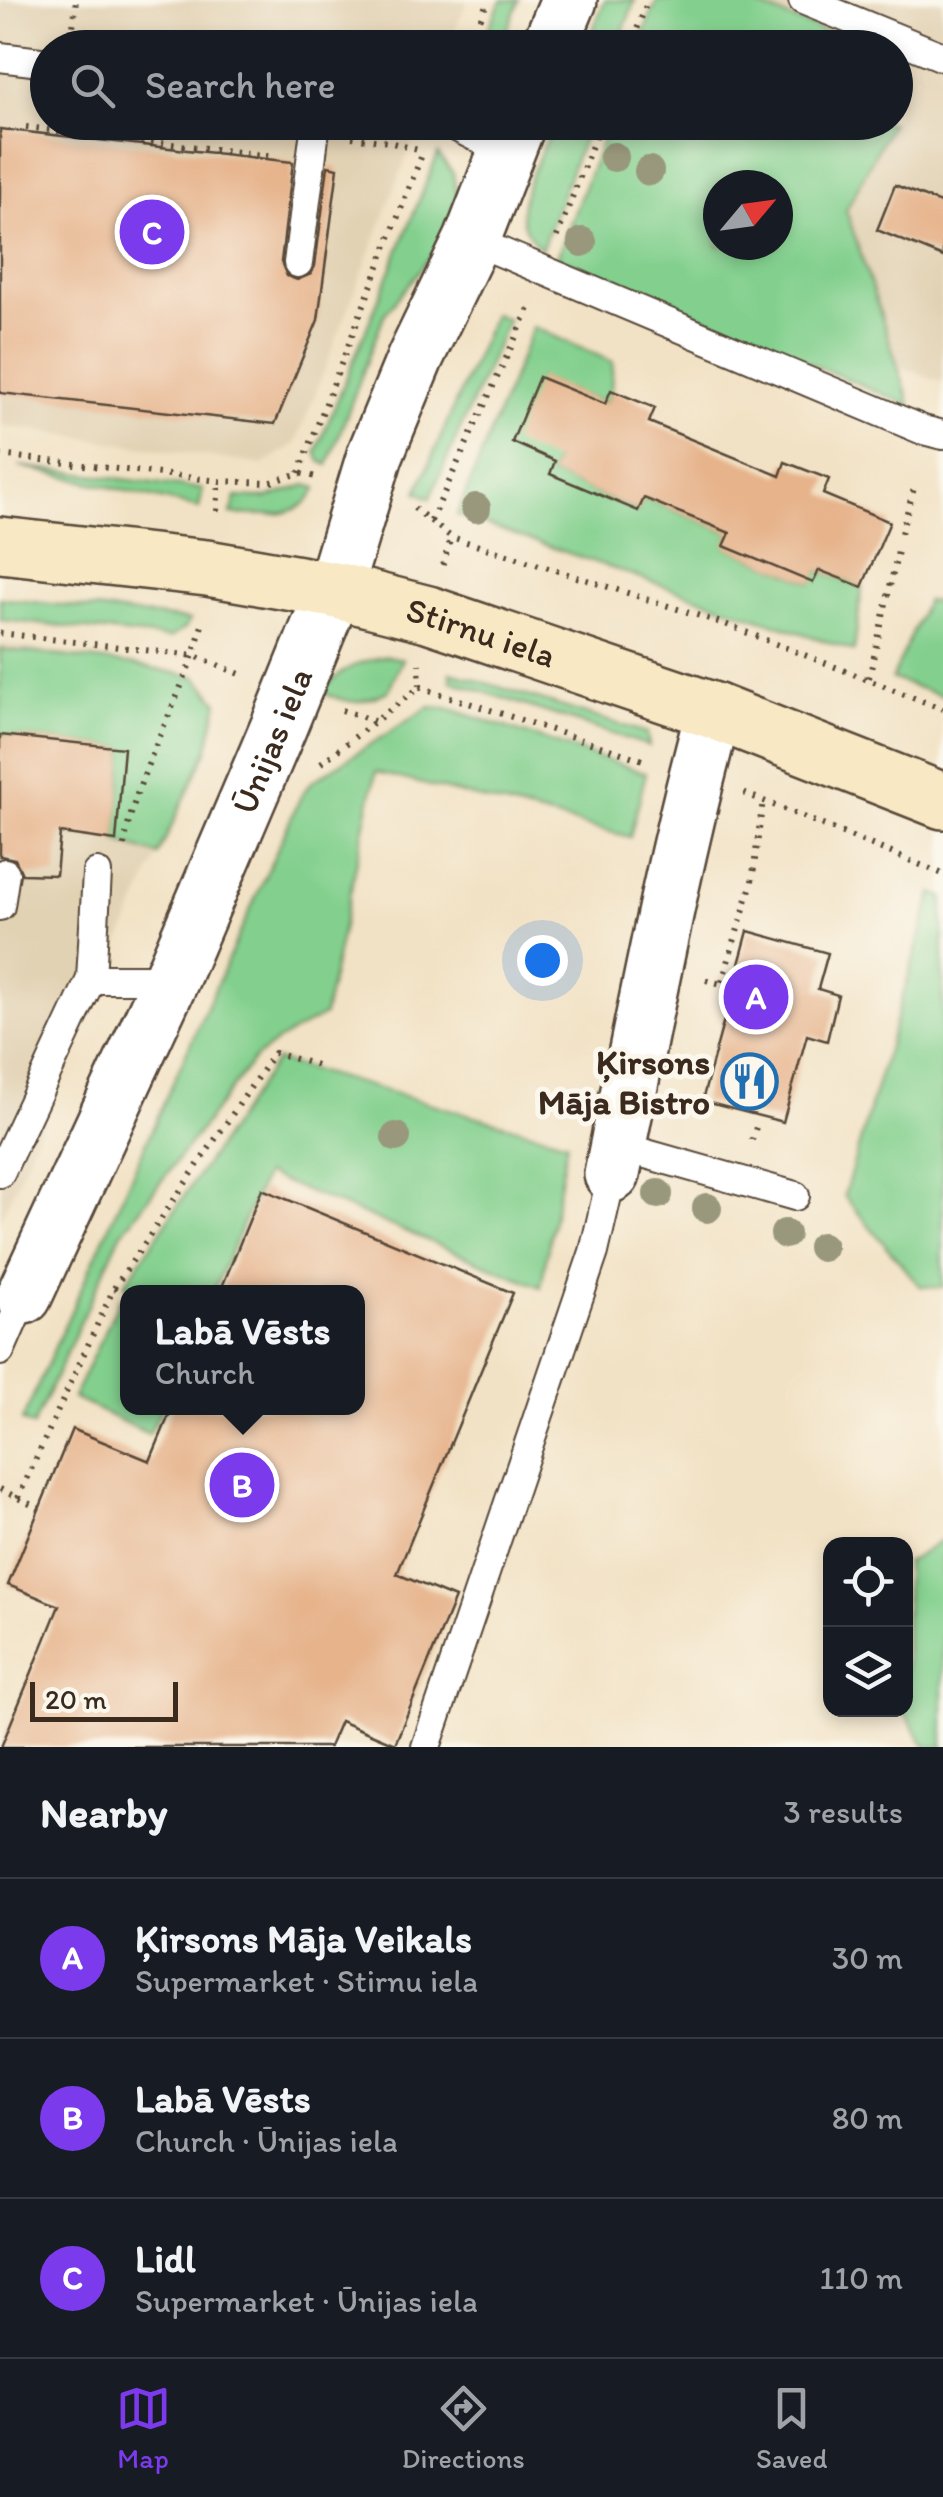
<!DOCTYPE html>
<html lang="en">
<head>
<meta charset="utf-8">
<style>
  body { margin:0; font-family:Itim,sans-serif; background:#242831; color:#f1f3f6 }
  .controls { position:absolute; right:30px; bottom:30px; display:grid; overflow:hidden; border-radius:20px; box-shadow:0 5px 15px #0003 }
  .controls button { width:90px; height:90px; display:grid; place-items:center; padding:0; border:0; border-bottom:2px solid #363941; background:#171b24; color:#f1f3f6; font:50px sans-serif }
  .compass { position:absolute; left:703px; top:170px; width:90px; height:90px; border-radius:50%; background:#171b24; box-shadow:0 5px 15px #0003; rotate:61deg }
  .scale { position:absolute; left:30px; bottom:25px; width:148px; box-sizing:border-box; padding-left:10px; border:5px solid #3b2a1e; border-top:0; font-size:28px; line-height:35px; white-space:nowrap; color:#3b2a1e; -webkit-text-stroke:8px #fbf7ec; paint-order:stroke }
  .you { position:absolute; left:542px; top:960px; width:35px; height:35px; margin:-25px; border:8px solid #fff; border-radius:50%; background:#1a73e8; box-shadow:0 0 0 15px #1a73e833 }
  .badge { display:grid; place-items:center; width:65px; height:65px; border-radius:50%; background:#7c3aed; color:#fff; font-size:32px; font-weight:700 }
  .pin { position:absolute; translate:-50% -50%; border:5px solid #fff; box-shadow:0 2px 10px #0006 }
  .popup { position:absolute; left:120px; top:1285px; width:245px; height:130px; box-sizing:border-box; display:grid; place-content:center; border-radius:20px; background:#171b24; filter:drop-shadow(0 2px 8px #0005); font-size:32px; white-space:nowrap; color:#9ea1a6 }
  .popup b { font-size:38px; color:#f1f3f6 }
  .popup::after { content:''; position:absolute; left:50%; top:100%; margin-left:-20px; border:20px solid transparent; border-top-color:#171b24 }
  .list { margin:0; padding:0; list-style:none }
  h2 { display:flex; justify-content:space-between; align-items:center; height:130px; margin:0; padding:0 40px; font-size:42px }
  h2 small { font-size:32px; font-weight:400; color:#9ea1a6 }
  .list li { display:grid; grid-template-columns:65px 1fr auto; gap:30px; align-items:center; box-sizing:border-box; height:160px; padding:0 40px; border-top:2px solid #363941 }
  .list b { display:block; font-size:38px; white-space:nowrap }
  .list p { margin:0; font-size:32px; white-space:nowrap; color:#9ea1a6 }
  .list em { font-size:32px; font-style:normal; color:#9ea1a6 }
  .icon { flex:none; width:55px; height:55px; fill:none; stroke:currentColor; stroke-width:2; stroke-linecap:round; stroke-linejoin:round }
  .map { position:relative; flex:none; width:943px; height:1747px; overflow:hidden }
  .search { position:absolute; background:#171b24; box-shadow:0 5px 15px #0003; left:30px; right:30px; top:30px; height:110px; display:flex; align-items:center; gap:25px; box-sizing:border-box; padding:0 35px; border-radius:55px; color:#9ea1a6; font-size:38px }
  .sheet { height:610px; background:#171b24 }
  nav { display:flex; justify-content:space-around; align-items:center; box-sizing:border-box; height:140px; border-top:2px solid #363941; background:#171b24; font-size:28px; color:#9ea1a6 }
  nav a { display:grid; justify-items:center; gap:5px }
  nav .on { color:#7c3aed }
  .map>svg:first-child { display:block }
  .built { fill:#e2d2b4; fill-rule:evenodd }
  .green { fill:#83d08e; stroke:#5f7d56; stroke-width:2.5; fill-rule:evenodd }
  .building { fill:#e6b38b }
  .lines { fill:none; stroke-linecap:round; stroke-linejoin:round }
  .lane-casing { stroke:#564637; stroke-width:32 }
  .street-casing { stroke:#564637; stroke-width:60 }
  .secondary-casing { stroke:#564637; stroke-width:60 }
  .path { stroke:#564637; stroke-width:6; stroke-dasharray:2.5 8; stroke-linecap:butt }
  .lane { stroke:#fff; stroke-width:28 }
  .street { stroke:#fff; stroke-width:55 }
  .secondary { stroke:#f8e8c3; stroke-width:55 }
  .tree { fill:#99987c }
  .labels { text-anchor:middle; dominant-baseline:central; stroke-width:10; stroke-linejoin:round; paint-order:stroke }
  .street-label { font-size:35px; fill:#3b2a1e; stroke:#fbf7ec }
  .poi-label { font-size:35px; font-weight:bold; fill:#3b2a1e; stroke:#fbf7ec; text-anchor:end }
</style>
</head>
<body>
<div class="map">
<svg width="943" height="1747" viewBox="0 0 943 1747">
  <rect width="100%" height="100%" fill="#fbf7ec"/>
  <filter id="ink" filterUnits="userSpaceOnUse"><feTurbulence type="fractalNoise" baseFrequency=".01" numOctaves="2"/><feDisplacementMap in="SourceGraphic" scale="20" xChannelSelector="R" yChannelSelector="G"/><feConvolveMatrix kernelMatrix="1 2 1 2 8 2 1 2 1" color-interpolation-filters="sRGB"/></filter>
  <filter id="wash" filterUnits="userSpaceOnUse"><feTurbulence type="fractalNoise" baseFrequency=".0048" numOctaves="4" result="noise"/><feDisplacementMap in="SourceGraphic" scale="40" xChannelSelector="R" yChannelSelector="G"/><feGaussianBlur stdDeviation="2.25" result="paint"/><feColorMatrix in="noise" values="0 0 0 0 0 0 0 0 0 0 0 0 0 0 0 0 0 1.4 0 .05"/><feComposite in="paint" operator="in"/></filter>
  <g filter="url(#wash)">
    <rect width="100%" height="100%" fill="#f2e2c5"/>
    <g class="built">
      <path d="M0,0h467l-18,47 -401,1v74l372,1 -124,320 -33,22 -263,-40z"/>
      <path d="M708,0h235v383l-324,-125 46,-135 231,-1v-74l-205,-1zM718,185h60v60h-60z"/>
      <path d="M0,643l192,30 20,16 7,24 -219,508z"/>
    </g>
    <g class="green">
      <path d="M501,0h18l-13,33 7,14h-32z"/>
      <path d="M605,0h30l-18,47h-31z"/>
      <path d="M657,0h86l121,47h-226z"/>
      <path d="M555,122l34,1 -48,127c-7,-9 -15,-17 -18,-27 -7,-27 21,-75 32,-101z"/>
      <path d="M609,123h282l-45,87 65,196 -354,-149zM718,185h60v60h-60z"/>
      <path d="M438,154l15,19 5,29 -19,44 -55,69 -56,150 -8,-4 -4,-9z"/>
      <path d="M494,314l14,6 -78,178 -13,-6z"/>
      <path d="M533,327l80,35 -2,28 -6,14 -66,-26 16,83 -5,13 88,37 6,-13 86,35 -5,13 87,37 7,-13 43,17 -8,64 -397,-136z"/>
      <path d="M19,466l184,23 -4,19z"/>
      <path d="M306,485l11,3c-16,33 -56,27 -86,26l5,-17 31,1z"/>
      <path d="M0,598l190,22 -5,8 -15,10 -170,-18z"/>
      <path d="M926,601l17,1v94l-51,-17z"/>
      <path d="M0,649l130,15 66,13 22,25 -10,46 -50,107 -42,-14 8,-93 -124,-13z"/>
      <path d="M387,656l16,3 -15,32c-30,14 -35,14 -66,1 17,-22 37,-31 65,-36z"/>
      <path d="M451,672l196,61 2,13 -198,-65z"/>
      <path d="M429,707l18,1 199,65 -16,64 -254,-65 -52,243 -48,27 -22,17 -133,175 -88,192 -11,-5 278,-623 10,-15z"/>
      <path d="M933,893l10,4v391l-23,-2 -76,-90z"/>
      <path d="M276,1060l291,82 -26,145 -276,-113 -52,118h-73l-16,-7z"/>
      <path d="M120,1299l7,3v106h35l-13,26 -76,-36z"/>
      <path d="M943,1540v207h-17l-23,-37h3v-147z"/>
    </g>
    <g id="blocks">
      <g class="building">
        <path d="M0,129l293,33 -12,100 6,14 10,4 14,-6 4,-8 13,-100 10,2 -20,152 -43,104 -275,-31z"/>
        <path d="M895,185l48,19v53l-66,-27z"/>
        <path d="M539,377l66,27 6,-14 44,18 -6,14 131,54 5,-14 44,17 -6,15 67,28 -28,65 -43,-17 -6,13 -89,-37 6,-13 -86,-35 -6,13 -88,-37 5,-13 -43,-19z"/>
        <path d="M0,735l124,13 -8,93 -56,-8 -4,42 -34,-1 -7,-15 -15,-3z"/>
        <path d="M748,931l80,22 -10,36 20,6 -11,46 -20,-6 -24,87 -81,-21z"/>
        <path d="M262,1189l251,104 -116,281 58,24 -60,146 -55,-23 -11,26h-328l58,-141 -51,-21 64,-156 78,32 22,-53h185v-116h-137z"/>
      </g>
    </g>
  </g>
  <g filter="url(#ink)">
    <use href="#blocks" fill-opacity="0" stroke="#564637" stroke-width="2.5"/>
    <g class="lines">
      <defs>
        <g id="lane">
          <path d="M803,0l140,57"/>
          <path d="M0,57l48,6"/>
          <path d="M446,122l60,30"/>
          <path d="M472,240l451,190 20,5"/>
          <path d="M298,263l18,-141"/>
          <path d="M0,906l5,-33"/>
          <path d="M91,979h80"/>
          <path d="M618,1146l177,50"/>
          <path d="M0,1173l91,-194 6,-106"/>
          <path d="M0,1351l24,-55h-8"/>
          <path d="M426,1747l168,-495 18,-78"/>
        </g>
        <g id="street">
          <path d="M549,48l20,-48"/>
          <path d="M612,1174c32,-155 60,-310 102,-463"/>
          <path id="s1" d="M24,1296l147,-317 108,-253 55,-136 41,-135 40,-97 57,-118 46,-118"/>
        </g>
        <g id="secondary">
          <path id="s2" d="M0,545l207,23 127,22 94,24 286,97 229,90"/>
        </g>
      </defs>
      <use href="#lane" class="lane-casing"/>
      <use href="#street" class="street-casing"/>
      <use href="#secondary" class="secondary-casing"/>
      <g class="path">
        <path d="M72,36l4,-36"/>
        <path d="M469,48l19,-48"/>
        <path d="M630,48l18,-48"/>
        <path d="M26,127l248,29"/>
        <path d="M352,137l37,5 29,8"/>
        <path d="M557,237l44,-115"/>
        <path d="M0,455l219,26 50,2 30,-10 17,4"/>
        <path d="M299,473l124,-321"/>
        <path d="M414,508l37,29 274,87 218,85"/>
        <path d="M217,511l2,-30"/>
        <path d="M431,521l100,-217"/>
        <path d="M901,533l14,-48"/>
        <path d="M443,565l8,-28"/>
        <path d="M0,633l195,23 50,20"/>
        <path d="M869,678l30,-131"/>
        <path d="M420,687l226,74"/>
        <path d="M342,710l32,11"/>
        <path d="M321,763l99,-76 -1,-23"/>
        <path d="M744,793l199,81"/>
        <path d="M124,846c13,-80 60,-147 79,-225"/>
        <path d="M706,980l27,7"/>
        <path d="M722,982l30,-100 11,-82"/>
        <path d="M752,1140l5,-16"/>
        <path d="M114,1288l13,7"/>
        <path d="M0,1489l40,20"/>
        <path d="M18,1498l96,-210 160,-235 43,12"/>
      </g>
      <use href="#lane" class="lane"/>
      <use href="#street" class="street"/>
      <use href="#secondary" class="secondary"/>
    </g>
    <g class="tree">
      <circle cx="614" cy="157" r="15"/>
      <circle cx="649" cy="171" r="15"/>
      <circle cx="582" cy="242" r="15"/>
      <circle cx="476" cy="508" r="15"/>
      <circle cx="396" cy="1137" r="15"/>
      <circle cx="658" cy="1194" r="15"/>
      <circle cx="707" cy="1208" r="15"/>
      <circle cx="785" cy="1234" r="15"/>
      <circle cx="822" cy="1247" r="15"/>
    </g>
  </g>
  <defs>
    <symbol id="restaurant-ring" viewBox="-11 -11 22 22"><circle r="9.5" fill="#fbf7ec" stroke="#1f6fb2" stroke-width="1.5"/><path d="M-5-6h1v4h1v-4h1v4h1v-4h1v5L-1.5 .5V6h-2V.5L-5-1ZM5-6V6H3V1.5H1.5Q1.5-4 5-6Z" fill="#1f6fb2"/></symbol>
  </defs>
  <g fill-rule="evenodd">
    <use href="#restaurant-ring" x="718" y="1050" width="63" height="63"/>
  </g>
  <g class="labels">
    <g class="street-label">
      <text stroke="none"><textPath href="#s2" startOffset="490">Stirnu iela</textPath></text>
      <text stroke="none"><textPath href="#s1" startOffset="608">Ūnijas iela</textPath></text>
    </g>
    <g class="poi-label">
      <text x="710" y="1062">Ķirsons<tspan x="710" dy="40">Māja Bistro</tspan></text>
    </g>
  </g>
</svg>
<div class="controls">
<button><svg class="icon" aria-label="locate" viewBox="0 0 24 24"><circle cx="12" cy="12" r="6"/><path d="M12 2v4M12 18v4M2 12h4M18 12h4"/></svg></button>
<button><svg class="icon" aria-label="layers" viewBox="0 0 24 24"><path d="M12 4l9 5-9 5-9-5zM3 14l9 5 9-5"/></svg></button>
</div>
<svg class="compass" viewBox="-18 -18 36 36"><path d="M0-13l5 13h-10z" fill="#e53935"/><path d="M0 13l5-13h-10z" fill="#9ea1a6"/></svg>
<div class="scale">20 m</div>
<div class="you"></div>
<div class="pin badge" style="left:756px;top:997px">A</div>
<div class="pin badge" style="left:242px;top:1485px">B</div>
<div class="popup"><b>Labā Vēsts</b>Church</div>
<div class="pin badge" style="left:152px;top:232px">C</div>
<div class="search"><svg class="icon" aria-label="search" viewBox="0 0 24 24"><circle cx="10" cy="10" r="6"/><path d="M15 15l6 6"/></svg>Search here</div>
</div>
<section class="sheet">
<h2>Nearby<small>3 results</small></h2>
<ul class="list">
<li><span class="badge">A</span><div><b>Ķirsons Māja Veikals</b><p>Supermarket · Stirnu iela</p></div><em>30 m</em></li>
<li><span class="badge">B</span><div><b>Labā Vēsts</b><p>Church · Ūnijas iela</p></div><em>80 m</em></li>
<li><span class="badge">C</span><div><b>Lidl</b><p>Supermarket · Ūnijas iela</p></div><em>110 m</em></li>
</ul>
</section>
<nav>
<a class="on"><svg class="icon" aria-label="map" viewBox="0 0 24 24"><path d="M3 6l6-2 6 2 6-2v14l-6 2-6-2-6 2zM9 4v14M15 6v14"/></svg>Map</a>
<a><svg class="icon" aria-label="directions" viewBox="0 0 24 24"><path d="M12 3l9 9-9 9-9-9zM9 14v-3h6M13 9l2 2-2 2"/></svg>Directions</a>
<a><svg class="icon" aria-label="saved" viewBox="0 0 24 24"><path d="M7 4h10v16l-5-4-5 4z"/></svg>Saved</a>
</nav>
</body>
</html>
